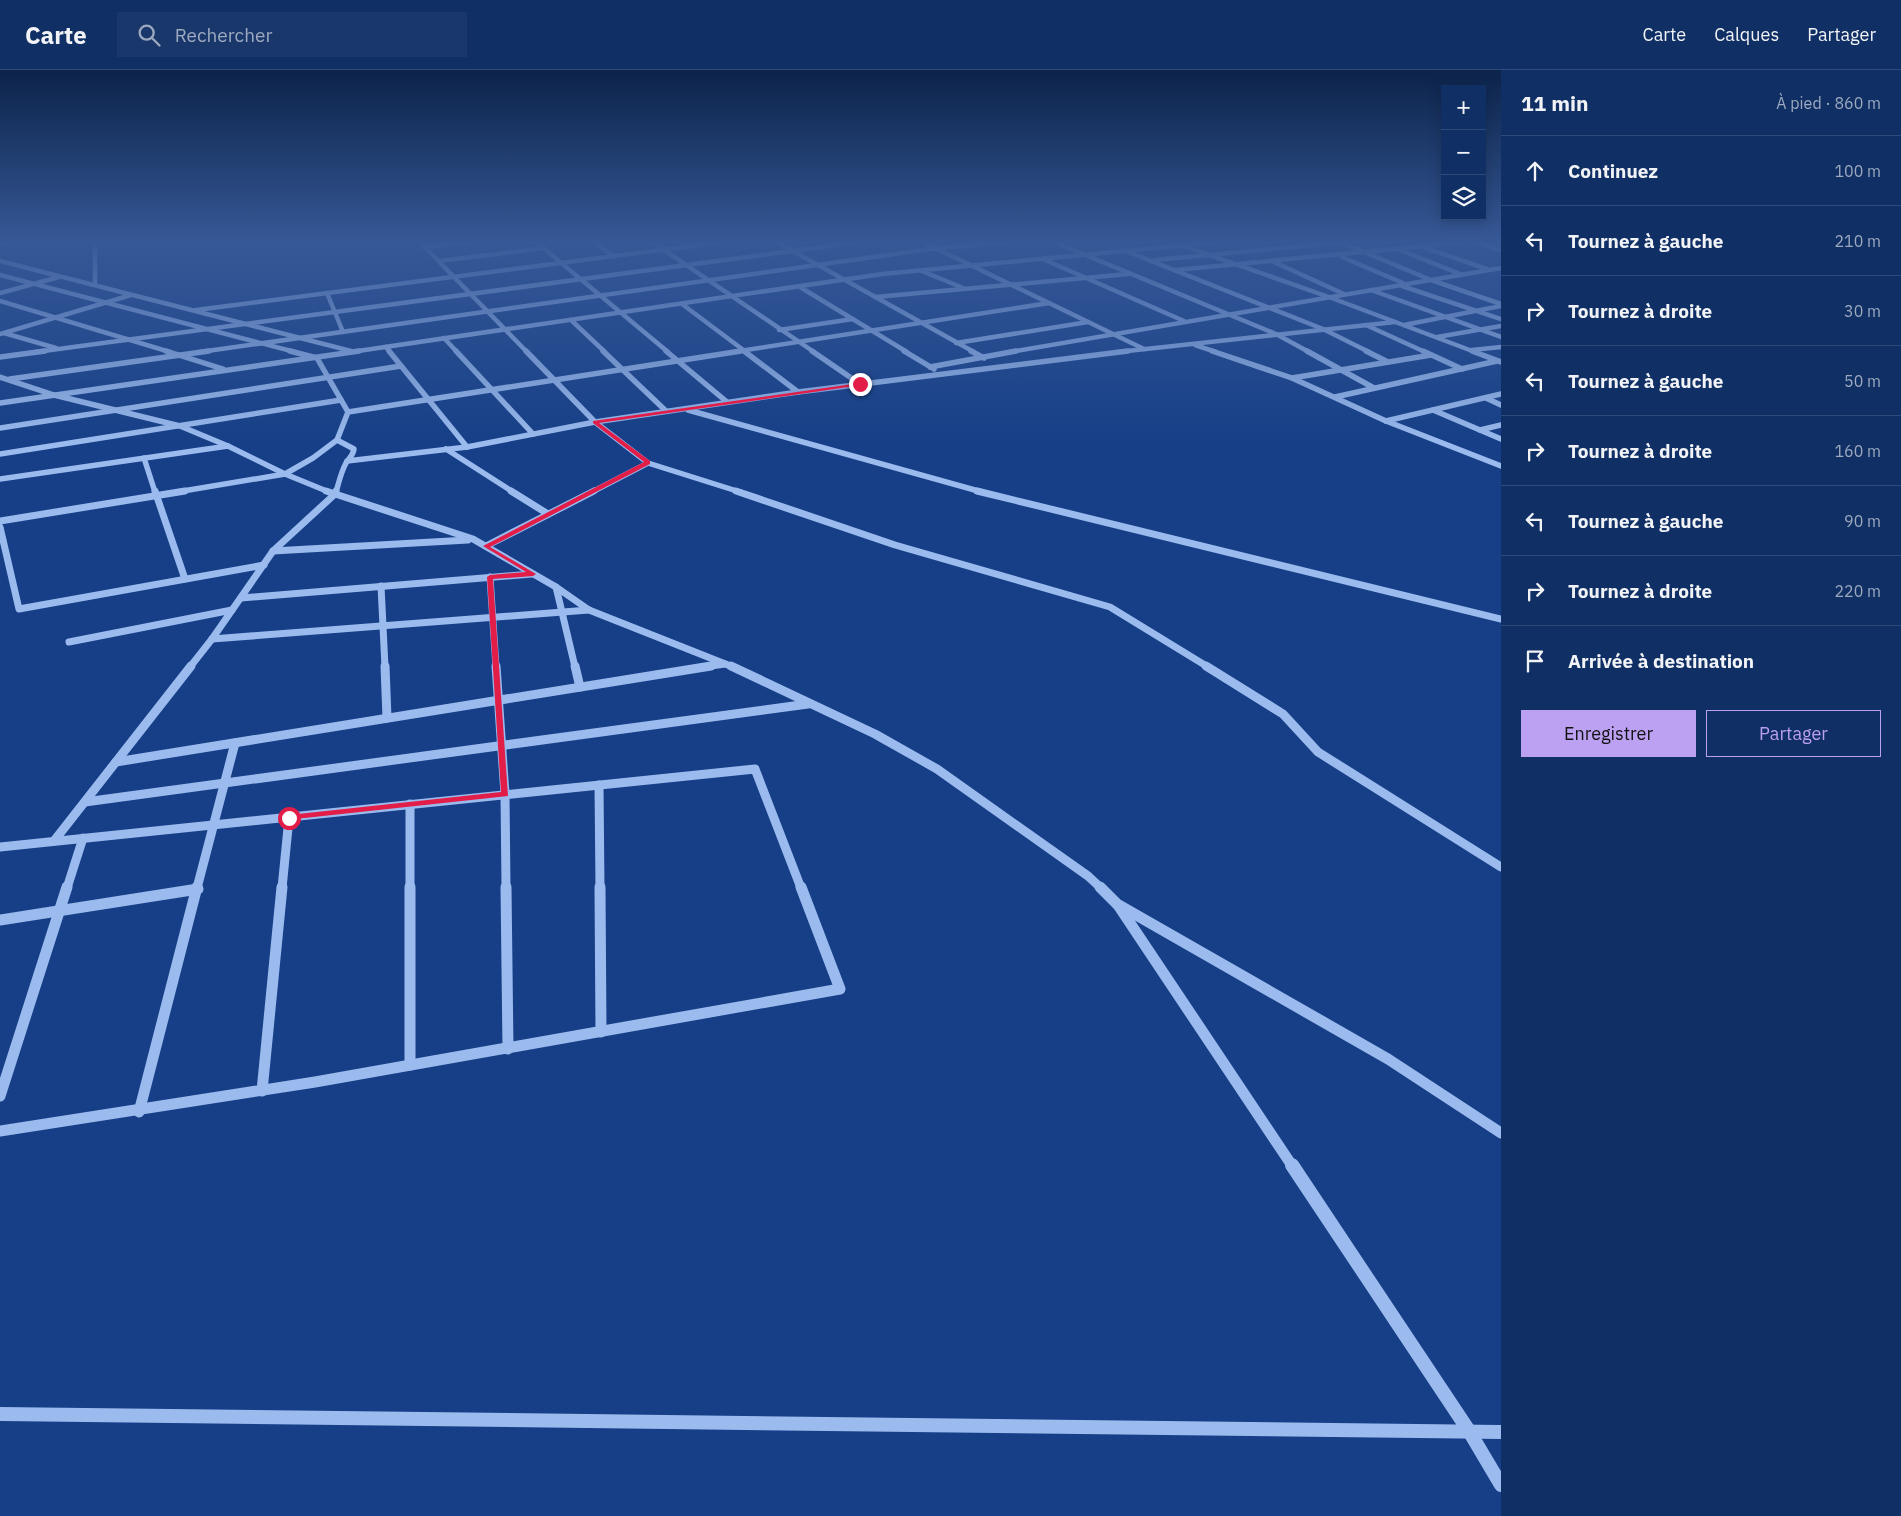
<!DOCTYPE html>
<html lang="fr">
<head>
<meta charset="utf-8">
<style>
  body { margin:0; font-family:"IBM Plex Sans",sans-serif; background:#19376b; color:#f1f3f6 }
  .controls { position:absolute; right:15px; top:15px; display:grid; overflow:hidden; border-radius:0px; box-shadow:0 2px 12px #0003 }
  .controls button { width:45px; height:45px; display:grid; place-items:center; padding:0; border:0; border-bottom:1px solid #304a79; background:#102f65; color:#f1f3f6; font:25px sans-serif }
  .stop { position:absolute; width:15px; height:15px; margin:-11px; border:4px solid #e11d48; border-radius:50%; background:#fff }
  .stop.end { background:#e11d48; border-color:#fff; box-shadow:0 1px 5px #0008 }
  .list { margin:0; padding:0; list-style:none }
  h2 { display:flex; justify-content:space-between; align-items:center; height:65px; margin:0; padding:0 20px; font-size:21px }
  h2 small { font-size:16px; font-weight:400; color:#9ca9bf }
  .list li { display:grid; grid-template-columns:32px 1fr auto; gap:15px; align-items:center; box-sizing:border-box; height:70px; padding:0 20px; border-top:1px solid #304a79 }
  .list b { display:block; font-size:19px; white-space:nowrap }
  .list em { font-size:16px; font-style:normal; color:#9ca9bf }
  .actions { display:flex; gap:10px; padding:15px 20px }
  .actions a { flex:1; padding:11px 0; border:1px solid #bca0f2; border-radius:0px; text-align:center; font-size:18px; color:#bca0f2 }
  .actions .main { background:#bca0f2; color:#111 }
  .icon { flex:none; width:28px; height:28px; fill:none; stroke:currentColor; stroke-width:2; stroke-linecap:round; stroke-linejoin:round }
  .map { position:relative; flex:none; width:1501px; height:1446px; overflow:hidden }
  header { display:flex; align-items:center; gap:30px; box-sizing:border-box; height:70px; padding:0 25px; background:#102f65; border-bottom:1px solid #304a79 }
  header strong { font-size:24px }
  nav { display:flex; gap:28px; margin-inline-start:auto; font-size:18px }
  .search { width:350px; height:45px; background:#19376b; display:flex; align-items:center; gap:12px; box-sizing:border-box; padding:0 18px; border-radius:0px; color:#9ca9bf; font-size:19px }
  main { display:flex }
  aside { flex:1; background:#102f65 }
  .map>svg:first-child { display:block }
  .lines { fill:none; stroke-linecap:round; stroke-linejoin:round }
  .minor-far5 { stroke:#9bbbee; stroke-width:4.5 }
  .minor-far4 { stroke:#9bbbee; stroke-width:5.5 }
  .minor-far3 { stroke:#9bbbee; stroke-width:7 }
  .minor-far2 { stroke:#9bbbee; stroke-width:9 }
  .minor-far1 { stroke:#9bbbee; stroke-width:11 }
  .minor { stroke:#9bbbee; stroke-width:14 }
  .major { fill:#e2ebff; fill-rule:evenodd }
  .route { fill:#e11d48 }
</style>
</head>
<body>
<header>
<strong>Carte</strong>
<div class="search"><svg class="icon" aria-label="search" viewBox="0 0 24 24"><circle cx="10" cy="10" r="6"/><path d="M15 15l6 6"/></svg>Rechercher</div>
<nav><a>Carte</a><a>Calques</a><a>Partager</a></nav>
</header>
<main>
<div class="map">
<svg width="1501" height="1446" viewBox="0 0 1501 1446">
  <rect width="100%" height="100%" fill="#163f87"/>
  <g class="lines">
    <g class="minor-far5">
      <path d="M95,171v44"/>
      <path d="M419,171l108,111"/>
      <path d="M535,171l133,111"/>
      <path d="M592,171l22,15"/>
      <path d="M651,171l163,111"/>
      <path d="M775,171l199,111"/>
      <path d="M921,171l223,108"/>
      <path d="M1052,171l224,93 33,18"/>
      <path d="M1474,171l27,9"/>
      <path d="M1343,173l88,37 70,24"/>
      <path d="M1184,176l145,51 146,55"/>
      <path d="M425,177l56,-6"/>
      <path d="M1426,178l61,21"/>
      <path d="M1400,180l60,24"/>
      <path d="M1126,181l197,78 46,23"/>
      <path d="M1342,187l61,26"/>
      <path d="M1043,189l141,62"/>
      <path d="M1154,190l202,-19"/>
      <path d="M0,191l351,90"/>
      <path d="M439,191l105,-13"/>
      <path d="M1274,192l70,32"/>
      <path d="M1175,200l301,-29"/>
      <path d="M922,201l41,17"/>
      <path d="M0,205l295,77"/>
      <path d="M1402,216l99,33"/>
      <path d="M800,217l107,65"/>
      <path d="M1371,220l130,47"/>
      <path d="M0,223l59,-16"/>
      <path d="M327,223l16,39"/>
      <path d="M875,227l253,-23"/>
      <path d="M0,231l170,51"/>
      <path d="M682,234l64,48"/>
      <path d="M196,240l534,-69"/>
      <path d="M571,250l34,32"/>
      <path d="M1366,255l59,27"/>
      <path d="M1404,255l97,-19"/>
      <path d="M779,260l74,-11"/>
      <path d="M4,263l52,15"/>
      <path d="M0,264l131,-39"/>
      <path d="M1437,267l64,-11"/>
      <path d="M444,268l13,14"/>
      <path d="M956,273l132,-21"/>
      <path d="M1195,275l21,7"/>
      <path d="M386,277l4,5"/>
      <path d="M1472,280l29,-3"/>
      <path d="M36,282l830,-111"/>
      <path d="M200,282l737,-104 83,-7"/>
      <path d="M351,282l531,-78 346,-33"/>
      <path d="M733,282l316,-49"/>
      <path d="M1010,282l491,-84"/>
      <path d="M1118,282l277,-30"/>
    </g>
    <g class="minor-far4">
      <path d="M166,281l57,18"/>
      <path d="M290,281l27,7 31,54 -11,28 17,9c-1,7 -5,9 -8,14 -5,9 -7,19 -10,29"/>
      <path d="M389,281l78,96"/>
      <path d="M456,281l77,83"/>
      <path d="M526,281l69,71 53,41 92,29"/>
      <path d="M603,281l63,60"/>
      <path d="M666,281l61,51"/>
      <path d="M744,281l54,41"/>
      <path d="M812,281l48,33"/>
      <path d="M904,281l30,18"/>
      <path d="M971,281l13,7"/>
      <path d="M1212,281l80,27 94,43 115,45"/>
      <path d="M1307,281l67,37"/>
      <path d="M1366,281l22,11"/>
      <path d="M1423,281l39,18"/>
      <path d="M1472,281l29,11"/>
      <path d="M0,287l45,-6"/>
      <path d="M930,297l86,-16"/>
      <path d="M0,307l54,18 126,31 48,20 57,28 44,18"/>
      <path d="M1292,308l139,-23"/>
      <path d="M10,309l199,-28"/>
      <path d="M1335,327l162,-36"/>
      <path d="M1486,328l15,7"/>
      <path d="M0,333l359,-52"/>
      <path d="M688,340l294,82"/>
      <path d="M1433,340l68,29"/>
      <path d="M348,342l393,-61"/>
      <path d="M1386,351l115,-27"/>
      <path d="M0,358l401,-62"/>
      <path d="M1480,360l21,-5"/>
      <path d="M446,379l67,43"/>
      <path d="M0,384l341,-54"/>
      <path d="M144,388l11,34"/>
      <path d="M347,391l120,-14 128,-25 203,-30 330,-41"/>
      <path d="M0,409l228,-33"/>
      <path d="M177,422l108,-18 28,-16 24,-18"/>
      <path d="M592,422l56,-29"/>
    </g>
    <g class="minor-far3">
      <path d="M155,421l30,88"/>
      <path d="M326,421l147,48 83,48 33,23 144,57"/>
      <path d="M511,421l37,23"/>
      <path d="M736,421l159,54 215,62 98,60"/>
      <path d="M977,421l524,128"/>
      <path d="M0,451l185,-30"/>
      <path d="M0,457l19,82 245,-44"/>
      <path d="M486,476l108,-55"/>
      <path d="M273,481l195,-11"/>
      <path d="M490,507l6,90"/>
      <path d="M381,516l4,81"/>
      <path d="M556,517l19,80"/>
      <path d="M241,528l291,-24"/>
      <path d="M212,569l377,-29"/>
      <path d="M69,572l163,-32"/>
      <path d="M190,597l22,-28 61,-88 62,-57 1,-3"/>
      <path d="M704,597l21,-3"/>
    </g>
    <g class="minor-far2">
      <path d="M385,596l2,52"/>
      <path d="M496,596l9,128 1,94"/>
      <path d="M575,596l5,21"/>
      <path d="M731,596l144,68 62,35 151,107 13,12"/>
      <path d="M1206,596l77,48 35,38 183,115"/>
      <path d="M116,692l595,-96"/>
      <path d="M599,715l1,103"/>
      <path d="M85,732l723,-98"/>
      <path d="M410,734v84"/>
      <path d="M54,771l137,-175"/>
      <path d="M0,777l755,-78 46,119"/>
      <path d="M67,818l16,-50"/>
      <path d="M197,818l38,-145"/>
      <path d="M282,818l7,-70"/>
    </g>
    <g class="minor-far1">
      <path d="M410,817v178"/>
      <path d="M506,817l2,162"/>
      <path d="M600,817l1,145"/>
      <path d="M1100,817l17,17 271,155 113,74"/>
      <path d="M1118,835l175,262"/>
      <path d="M0,850l198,-31"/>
      <path d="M262,1021l20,-204"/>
      <path d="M0,1026l67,-209"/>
      <path d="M139,1042l58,-225"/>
      <path d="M0,1061l315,-49 525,-93 -39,-102"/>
    </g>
    <g class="minor">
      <path d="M1292,1095l177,266 32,54"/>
      <path d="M0,1344l1501,18"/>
    </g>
    <path class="major" d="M0,171h37l-37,4z"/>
  </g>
  <linearGradient id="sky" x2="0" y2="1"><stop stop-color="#0c234a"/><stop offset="0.46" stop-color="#365896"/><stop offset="1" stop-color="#365896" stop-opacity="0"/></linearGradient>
  <rect width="1501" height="373" fill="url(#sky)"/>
  <path class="route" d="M860,313l2,2 -263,38 51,38v3l-160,83 46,27 -3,2 -40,3 15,217 -222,24v-4l3,-1 212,-23 -14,-215 3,-2 36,-3 -43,-26 161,-84 -51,-39v-2z"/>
</svg>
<div class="controls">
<button>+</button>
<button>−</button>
<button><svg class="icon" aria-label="layers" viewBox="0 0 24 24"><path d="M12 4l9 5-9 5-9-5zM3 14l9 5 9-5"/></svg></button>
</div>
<div class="stop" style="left:289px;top:748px"></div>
<div class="stop end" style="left:860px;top:314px"></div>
</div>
<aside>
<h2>11 min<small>À pied · 860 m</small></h2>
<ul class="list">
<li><svg class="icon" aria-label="ahead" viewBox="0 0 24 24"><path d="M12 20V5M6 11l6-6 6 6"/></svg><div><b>Continuez</b></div><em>100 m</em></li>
<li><svg class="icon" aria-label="left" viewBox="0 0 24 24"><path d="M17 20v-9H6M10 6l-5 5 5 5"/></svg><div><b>Tournez à gauche</b></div><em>210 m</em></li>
<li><svg class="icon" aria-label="right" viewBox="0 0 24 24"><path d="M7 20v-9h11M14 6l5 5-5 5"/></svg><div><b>Tournez à droite</b></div><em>30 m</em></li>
<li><svg class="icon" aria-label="left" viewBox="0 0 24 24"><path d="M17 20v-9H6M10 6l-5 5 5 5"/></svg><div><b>Tournez à gauche</b></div><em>50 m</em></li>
<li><svg class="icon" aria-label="right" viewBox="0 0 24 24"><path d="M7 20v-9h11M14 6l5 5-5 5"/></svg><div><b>Tournez à droite</b></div><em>160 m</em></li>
<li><svg class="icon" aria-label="left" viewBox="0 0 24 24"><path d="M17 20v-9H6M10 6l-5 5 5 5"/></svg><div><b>Tournez à gauche</b></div><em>90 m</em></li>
<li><svg class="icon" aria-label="right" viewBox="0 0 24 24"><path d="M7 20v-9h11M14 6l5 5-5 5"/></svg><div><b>Tournez à droite</b></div><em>220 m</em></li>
<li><svg class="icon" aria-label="arrive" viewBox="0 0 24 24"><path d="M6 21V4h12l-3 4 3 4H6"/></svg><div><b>Arrivée à destination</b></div></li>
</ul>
<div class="actions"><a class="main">Enregistrer</a><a>Partager</a></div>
</aside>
</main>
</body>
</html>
